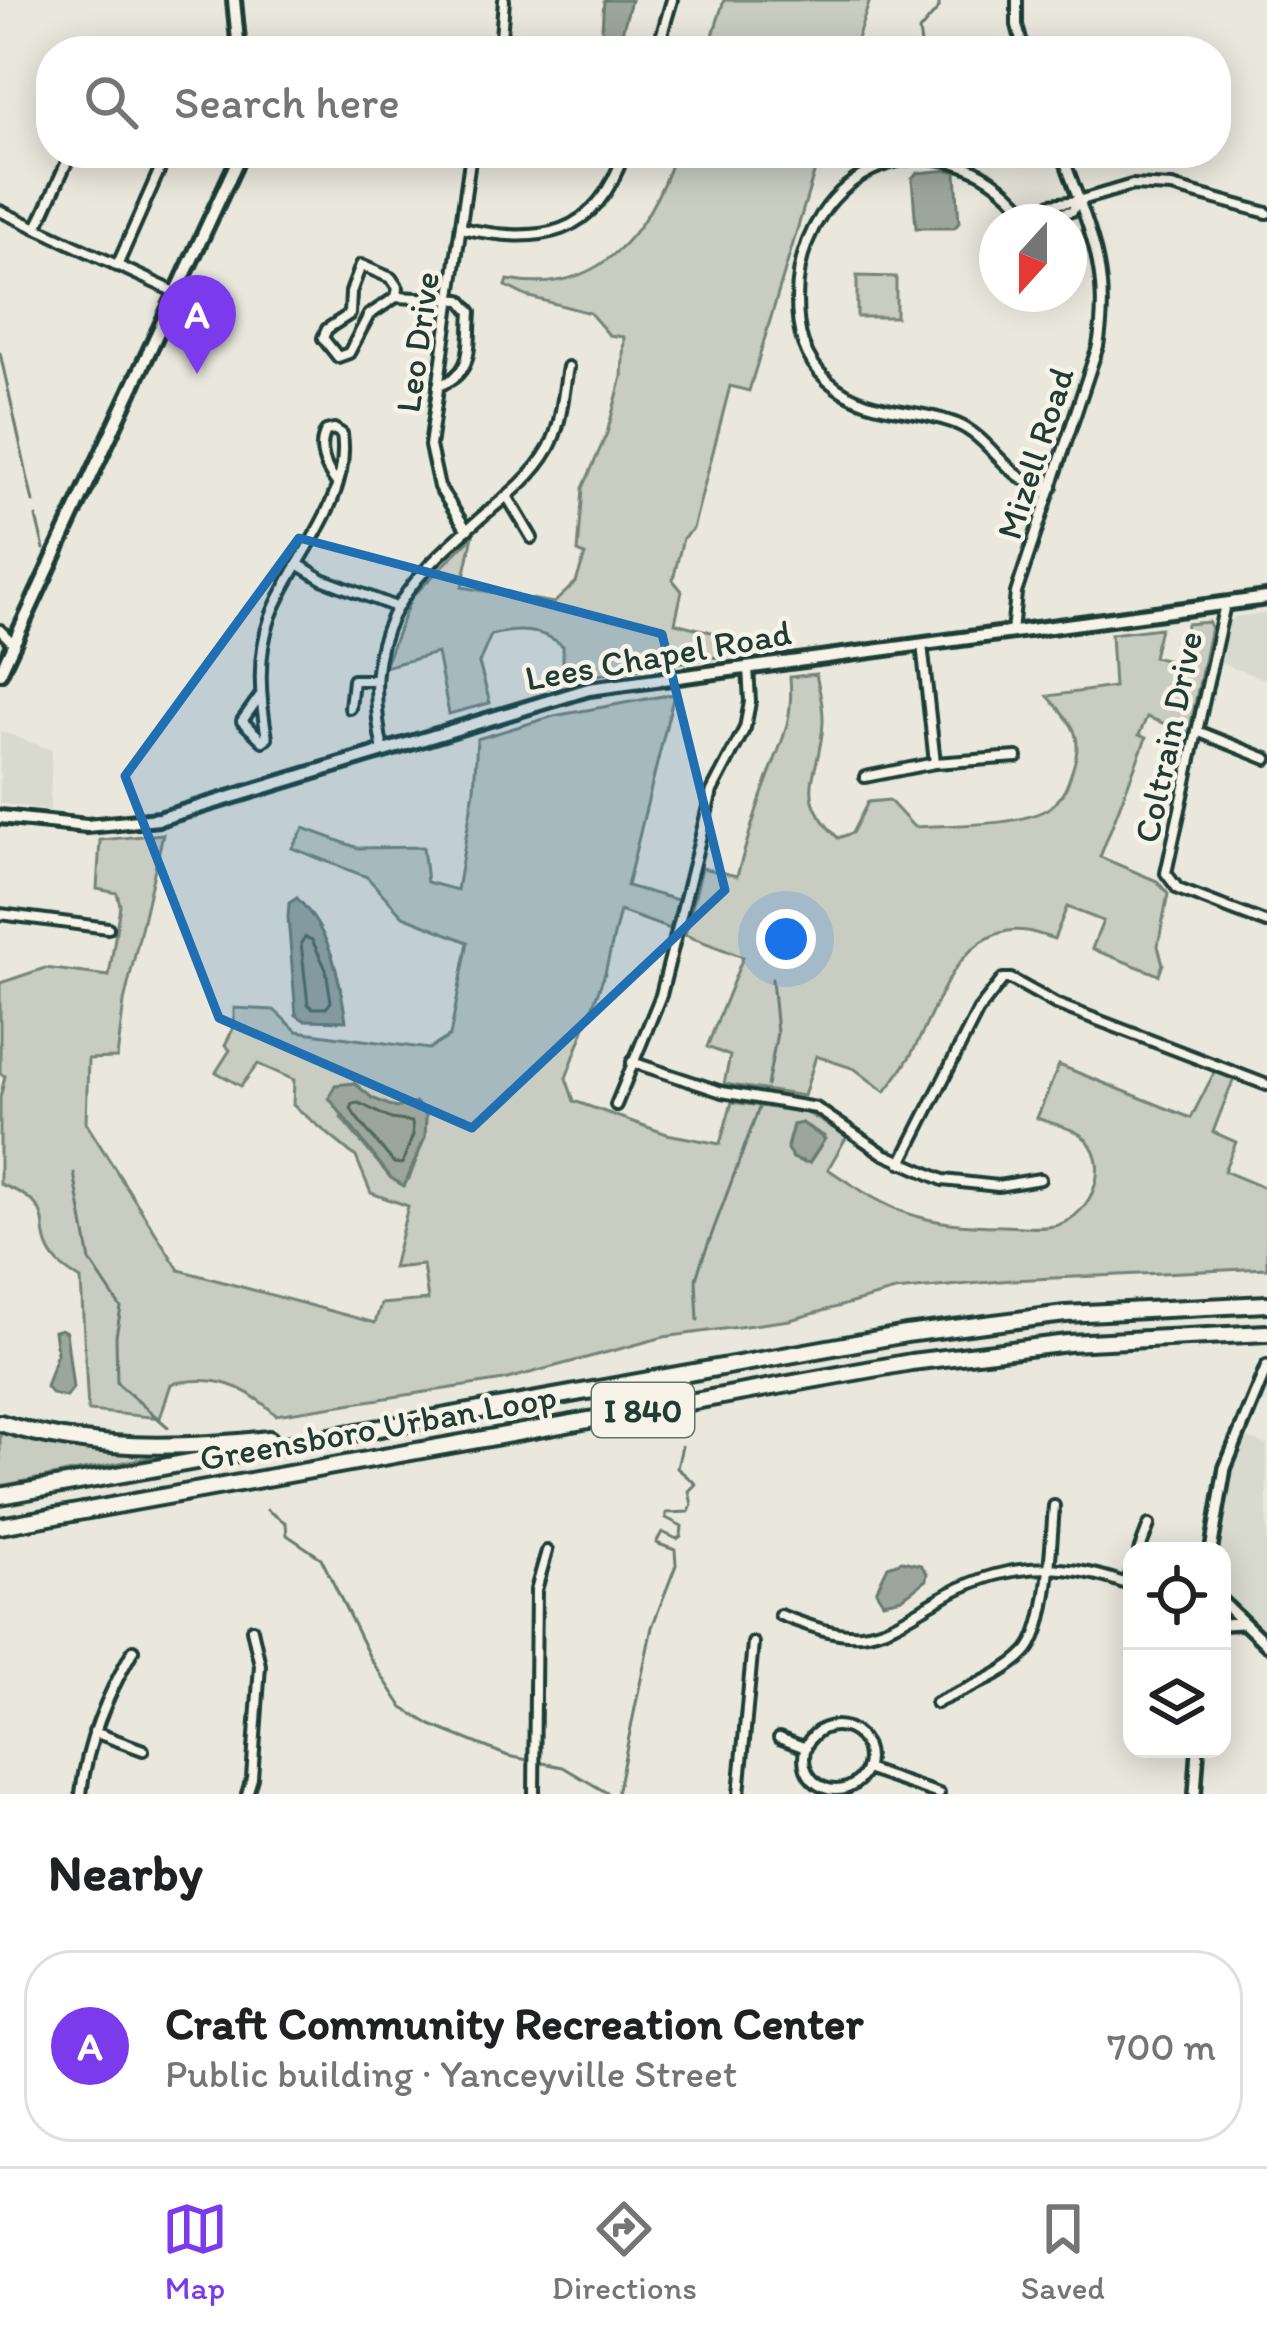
<!DOCTYPE html>
<html lang="en">
<head>
<meta charset="utf-8">
<style>
  body { margin:0; font-family:Itim,sans-serif; background:#f6f6f6; color:#202124 }
  .controls { position:absolute; right:36px; bottom:36px; display:grid; overflow:hidden; border-radius:24px; box-shadow:0 6px 30px #0003 }
  .controls button { width:108px; height:108px; display:grid; place-items:center; padding:0; border:0; border-bottom:3px solid #e0e0e0; background:#fff; color:#202124; font:60px sans-serif }
  .compass { position:absolute; left:979px; top:204px; width:108px; height:108px; border-radius:50%; background:#fff; box-shadow:0 6px 30px #0003; rotate:201deg }
  .you { position:absolute; left:786px; top:939px; width:42px; height:42px; margin:-30px; border:9px solid #fff; border-radius:50%; background:#1a73e8; box-shadow:0 0 0 18px #1a73e833 }
  .badge { display:grid; place-items:center; width:78px; height:78px; border-radius:50%; background:#7c3aed; color:#fff; font-size:39px; font-weight:700 }
  .pin { position:absolute; translate:-50% -99px; filter:drop-shadow(0 3px 6px #0008) }
  .pin::after { content:''; position:absolute; top:63px; width:42px; height:36px; background:inherit; clip-path:polygon(0 0,100% 0,50% 100%) }
  .list { margin:0; padding:0; list-style:none }
  h2 { display:flex; justify-content:space-between; align-items:center; height:156px; margin:0; padding:0 48px; font-size:51px }
  h2 small { font-size:39px; font-weight:400; color:#757577 }
  .list li { display:grid; grid-template-columns:78px 1fr auto; gap:36px; align-items:center; box-sizing:border-box; height:192px; margin:0 24px 24px; padding:0 24px; border:3px solid #e0e0e0; border-radius:48px }
  .list b { display:block; font-size:45px; white-space:nowrap }
  .list p { margin:0; font-size:39px; white-space:nowrap; color:#757577 }
  .list em { font-size:39px; font-style:normal; color:#757577 }
  .icon { flex:none; width:66px; height:66px; fill:none; stroke:currentColor; stroke-width:2; stroke-linecap:round; stroke-linejoin:round }
  .map { position:relative; flex:none; width:1267px; height:1794px; overflow:hidden }
  .search { position:absolute; background:#fff; box-shadow:0 6px 30px #0003; left:36px; right:36px; top:36px; height:132px; display:flex; align-items:center; gap:30px; box-sizing:border-box; padding:0 42px; border-radius:48px; color:#757577; font-size:45px }
  .sheet { height:372px; background:#fff }
  nav { display:flex; justify-content:space-around; align-items:center; box-sizing:border-box; height:168px; border-top:3px solid #e0e0e0; background:#fff; font-size:33px; color:#757577 }
  nav a { display:grid; justify-items:center; gap:6px }
  nav .on { color:#7c3aed }
  .map>svg:first-child { display:block }
  .built { fill:#d9dacf }
  .green { fill:#c8ccc1; stroke:#74847a; stroke-width:3; fill-rule:evenodd }
  .water { fill:#9ca69c; stroke:#6a7c72; stroke-width:3 }
  .lines { fill:none; stroke-linecap:round; stroke-linejoin:round }
  .shore { stroke:#51675e; stroke-width:3 }
  .stream { stroke:#6a7c72; stroke-width:3 }
  .minor-casing { stroke:#1f3d34; stroke-width:16 }
  .tertiary-casing { stroke:#1f3d34; stroke-width:18 }
  .secondary-casing { stroke:#1f3d34; stroke-width:20 }
  .motorway-casing { stroke:#1f3d34; stroke-width:22 }
  .minor { stroke:#f7f3e8; stroke-width:8 }
  .tertiary { stroke:#f7f3e8; stroke-width:9 }
  .secondary { stroke:#f7f3e8; stroke-width:10 }
  .motorway { stroke:#f7f3e8; stroke-width:14 }
  .marked { fill:#1f6fb2; fill-opacity:0.2; stroke:#1f6fb2; stroke-width:9; stroke-linejoin:round }
  .labels { text-anchor:middle; dominant-baseline:central; stroke-width:9; stroke-linejoin:round; paint-order:stroke }
  .shield { fill:#f7f3e8; stroke:#60746a; stroke-width:3 }
  .shield-label { font-size:33px; font-weight:bold; fill:#1f3d34 }
  .street-label { font-size:36px; fill:#1f3d34; stroke:#f7f3e8 }
</style>
</head>
<body>
<div class="map">
<svg width="1267" height="1794" viewBox="0 0 1267 1794">
  <rect width="100%" height="100%" fill="#eae8dd"/>
  <filter id="ink" filterUnits="userSpaceOnUse"><feTurbulence type="fractalNoise" baseFrequency=".00833" numOctaves="2"/><feDisplacementMap in="SourceGraphic" scale="24" xChannelSelector="R" yChannelSelector="G"/><feConvolveMatrix kernelMatrix="1 2 1 2 8 2 1 2 1" color-interpolation-filters="sRGB"/></filter>
  <g filter="url(#ink)">
    <g class="built">
      <path d="M1267,613v67l-47,-17 9,-41 5,-5z"/>
      <path d="M0,731l52,19 -2,61 -50,-8z"/>
      <path d="M1242,1436l25,9v195l-45,-45v-44h-6l12,-68z"/>
    </g>
    <g class="green">
      <path d="M724,0h146l-17,51h-145z"/>
      <path d="M675,153h145l-71,238 -19,-5 -37,143 -10,9 -10,42 9,11 -7,32 68,17 2,13 -182,27v-34c-22,-18 -46,-17 -72,-11l-12,28 11,40 -41,11 -12,-61 -53,14 27,-69 62,-62 -11,51 92,16 22,-21 9,-27 -7,-3 5,-64 24,-55 15,-56 2,-40 -15,-2 -19,-22 -64,-17 -20,-10 2,-6c91,17 141,-48 167,-127z"/>
      <path d="M857,276l39,1v40h-39z"/>
      <path d="M1208,622l3,5 -22,106 -42,-16 -8,18 7,3 -46,119 57,24 11,13 -10,52 5,18 -4,11 -67,-26 11,-28 -36,-14 -13,32c-15,-5 -30,-11 -46,-8 -59,11 -73,88 -101,130 -6,11 -15,21 -22,31l-30,-23 -39,-13 -12,40 -80,-12 6,-28 -23,-9 36,-90 -58,-22 17,-67 35,8c9,-30 17,-61 28,-90 15,-43 29,-61 25,-109l26,-3c3,15 8,33 7,48 -2,55 -32,69 15,116l14,-5 16,-31 21,-2 25,27c35,-3 114,1 140,-23 10,-9 14,-20 18,-33 13,-37 0,-47 -24,-75l66,-9 -3,-53 49,-6 -7,29 24,6 10,-39z"/>
      <path d="M674,694l-47,192 51,14 -8,29 -50,-18 -15,62 -39,105 8,23 93,33 53,10 12,-42 75,11 40,23 -19,33c66,45 93,56 174,57 17,0 40,4 56,-1 35,-11 56,-65 23,-90 -11,-8 -31,-12 -44,-17l22,-53 132,53 24,-47 19,7 -21,54 23,10 -12,29 43,18v79l-255,12 -117,11 -105,29 -126,17 -160,43 -228,35c-31,-30 -62,-41 -105,-31l-11,34 -72,-7 -7,-131c-7,-5 -17,-11 -23,-17 -30,-34 9,-54 -58,-79v-86l5,-22 -5,-2v-91l45,-15 64,8 11,-71 -3,-12 -20,-4 3,-49 63,-6 -39,168 -7,56 -29,1 -2,64 93,147 196,53 6,-19 47,-4 -5,-35 -30,3 15,-62 -37,-13 -15,-36 -63,-52 1,-25 -36,-16 -17,22 -25,-14 14,-22 -5,-5 9,-18v-19l40,2 23,21 132,18 21,-13 18,-94 -65,-26 -36,-39 -75,-29 12,-20 54,20 65,-1 4,35 30,8 17,-100 3,-51 77,-23zM354,1083l18,15 24,11 20,-6 10,12 -1,22 -16,42 -18,-1 -50,-60zM802,1123l22,13 -20,27 -11,-5 -6,-12 6,-21z"/>
      <path d="M0,1429l67,17 84,6v5l-151,29z"/>
    </g>
    <g class="water">
      <path d="M604,0h27l-14,51 -10,-2 -6,-8z"/>
      <path d="M949,170l7,2 3,51 -5,5h-38l-4,-50 5,-5z"/>
      <path d="M297,898c34,35 42,76 49,123l-42,-1 -8,-5 -8,-98 1,-14z"/>
      <path d="M354,1083l18,15 24,10 20,-5 10,12 -1,22 -21,49 -13,-8 -62,-80 6,-13z"/>
      <path d="M802,1123l23,16 -16,24 -16,-5 -6,-9 6,-24z"/>
      <path d="M61,1329l5,3 7,56 -7,9 -14,-3 -6,-7 11,-34 -3,-22z"/>
      <path d="M902,1561l19,4 6,8 -1,7 -24,18 -19,4 -7,-11 12,-25z"/>
    </g>
    <g class="lines">
      <g class="shore">
        <path d="M305,937l7,3 14,29 5,33 -5,6h-14l-4,-4 -7,-61z"/>
        <path d="M353,1104l6,-1 32,16 21,3 1,13 -11,29 -8,-1 -38,-46 -5,-8z"/>
      </g>
      <g class="stream">
        <path d="M922,51l-3,-20 20,-23v-8"/>
        <path d="M0,353l33,149"/>
        <path d="M36,517l8,32"/>
        <path d="M767,1086l10,-53 -5,-54"/>
        <path d="M74,1173l16,88 31,47 -5,28 1,47 51,44"/>
        <path d="M698,1320l-2,-41 5,-16 58,-155"/>
        <path d="M267,1510l19,13 1,12 34,23 49,100 33,50 28,17 77,31 55,11 46,27"/>
        <path d="M617,1794l35,-167 24,-62 -1,-15 -19,-7 6,-11 15,7 4,-3 1,-10 -16,-8v-5l23,-1 3,-7 -3,-14 7,-7 -19,-16 5,-22"/>
      </g>
      <defs>
        <g id="minor">
          <path d="M1017,0v25l7,26"/>
          <path d="M500,51l4,-51"/>
          <path d="M657,51l15,-51"/>
          <path d="M1077,203l-5,8 -20,4 -6,-4 5,-7 27,-3 54,-16 40,2 95,26"/>
          <path d="M0,211l177,82"/>
          <path d="M1046,211h-21c-85,-104 -227,-43 -228,88 0,32 6,59 31,82 40,35 85,25 129,43 37,15 53,64 95,63"/>
          <path d="M37,228l34,-75"/>
          <path d="M461,228c79,17 135,10 163,-75"/>
          <path d="M117,266l50,-113"/>
          <path d="M396,297l2,-9 -7,-10 -30,-13 -10,27 -1,22 -23,15 -4,9 15,19 11,-4 20,-38 27,-18 65,3 10,12c-3,35 4,61 -33,74"/>
          <path d="M507,496l25,42"/>
          <path d="M467,530l-28,-43 -9,-41 41,-293"/>
          <path d="M298,564l24,15 74,28"/>
          <path d="M1225,604l-59,269 12,16 89,34"/>
          <path d="M0,630l14,14"/>
          <path d="M1012,632l4,-39 82,-247c14,-77 -12,-123 -36,-193"/>
          <path d="M922,644l13,119"/>
          <path d="M260,696l-18,25 21,20 4,-3c-7,-40 -11,-82 4,-122 22,-58 81,-115 71,-182l-8,-5 -8,2c-9,17 -1,37 10,51"/>
          <path d="M350,708l3,-28h21"/>
          <path d="M1197,731l70,28"/>
          <path d="M383,751c-24,-119 16,-163 102,-237 24,-19 49,-39 64,-66 13,-24 14,-55 19,-81"/>
          <path d="M865,777l70,-14 82,-6"/>
          <path d="M0,914l108,14"/>
          <path d="M632,1062l90,30 94,16 68,46 59,26 55,6 42,-7"/>
          <path d="M616,1105l45,-110 51,-204 33,-63 5,-26 -2,-35"/>
          <path d="M901,1163l77,-152 25,-32h8l45,25 211,81"/>
          <path d="M1139,1551l10,-26"/>
          <path d="M1127,1584l5,-14"/>
          <path d="M780,1615c26,9 52,21 81,19 29,-3 51,-20 76,-34 65,-38 125,-41 195,-14"/>
          <path d="M936,1703c28,-14 69,-28 90,-51 23,-24 25,-112 28,-146"/>
          <circle cx="836" cy="1758" r="32"/>
          <path d="M94,1732l49,18"/>
          <path d="M779,1738l27,10"/>
          <path d="M866,1769l73,25"/>
          <path d="M81,1794c6,-53 26,-98 52,-144"/>
          <path d="M247,1794l5,-16 8,-113 -8,-36"/>
          <path d="M534,1794l2,-204 11,-39"/>
          <path d="M739,1794l14,-151"/>
        </g>
        <g id="tertiary">
          <path d="M1211,1551l14,-83 42,-102"/>
          <path d="M1222,1602l45,43"/>
          <path d="M1222,1624l19,-1"/>
          <path d="M1195,1794l3,-45"/>
        </g>
        <g id="secondary">
          <path d="M234,0l5,51"/>
          <path d="M0,673l241,-520"/>
          <path d="M0,817l87,9 72,-7 430,-130 678,-91"/>
        </g>
        <g id="motorway">
          <path d="M0,1423c90,28 177,26 269,16"/>
          <path d="M0,1496l906,-162 159,-20 202,-10"/>
          <path d="M0,1526l911,-164 157,-19 199,-10"/>
        </g>
      </defs>
      <use href="#minor" class="minor-casing"/>
      <use href="#tertiary" class="tertiary-casing"/>
      <use href="#secondary" class="secondary-casing"/>
      <use href="#motorway" class="motorway-casing"/>
      <use href="#minor" class="minor"/>
      <use href="#tertiary" class="tertiary"/>
      <use href="#secondary" class="secondary"/>
      <use href="#motorway" class="motorway"/>
    </g>
  </g>
  <path class="marked" d="M299,538l363,96 63,256 -253,238 -253,-110 -94,-242z"/>
  <g class="labels">
    <rect class="shield" x="592" y="1383" width="102" height="54" rx="9"/>
    <g class="shield-label">
      <text x="643" y="1410">I 840</text>
    </g>
    <g class="street-label">
      <text transform="translate(417 342) rotate(-82)">Leo Drive</text>
      <text transform="translate(1035 453) rotate(-72)">Mizell Road</text>
      <text transform="translate(658 655) rotate(-10)">Lees Chapel Road</text>
      <text transform="translate(1168 737) rotate(-78)">Coltrain Drive</text>
      <text transform="translate(378 1427) rotate(-10)">Greensboro Urban Loop</text>
    </g>
  </g>
</svg>
<div class="controls">
<button><svg class="icon" aria-label="locate" viewBox="0 0 24 24"><circle cx="12" cy="12" r="6"/><path d="M12 2v4M12 18v4M2 12h4M18 12h4"/></svg></button>
<button><svg class="icon" aria-label="layers" viewBox="0 0 24 24"><path d="M12 4l9 5-9 5-9-5zM3 14l9 5 9-5"/></svg></button>
</div>
<svg class="compass" viewBox="-18 -18 36 36"><path d="M0-13l5 13h-10z" fill="#e53935"/><path d="M0 13l5-13h-10z" fill="#757577"/></svg>
<div class="you"></div>
<div class="pin badge" style="left:197px;top:374px">A</div>
<div class="search"><svg class="icon" aria-label="search" viewBox="0 0 24 24"><circle cx="10" cy="10" r="6"/><path d="M15 15l6 6"/></svg>Search here</div>
</div>
<section class="sheet">
<h2>Nearby<small></small></h2>
<ul class="list">
<li><span class="badge">A</span><div><b>Craft Community Recreation Center</b><p>Public building · Yanceyville Street</p></div><em>700 m</em></li>
</ul>
</section>
<nav>
<a class="on"><svg class="icon" aria-label="map" viewBox="0 0 24 24"><path d="M3 6l6-2 6 2 6-2v14l-6 2-6-2-6 2zM9 4v14M15 6v14"/></svg>Map</a>
<a><svg class="icon" aria-label="directions" viewBox="0 0 24 24"><path d="M12 3l9 9-9 9-9-9zM9 14v-3h6M13 9l2 2-2 2"/></svg>Directions</a>
<a><svg class="icon" aria-label="saved" viewBox="0 0 24 24"><path d="M7 4h10v16l-5-4-5 4z"/></svg>Saved</a>
</nav>
</body>
</html>
